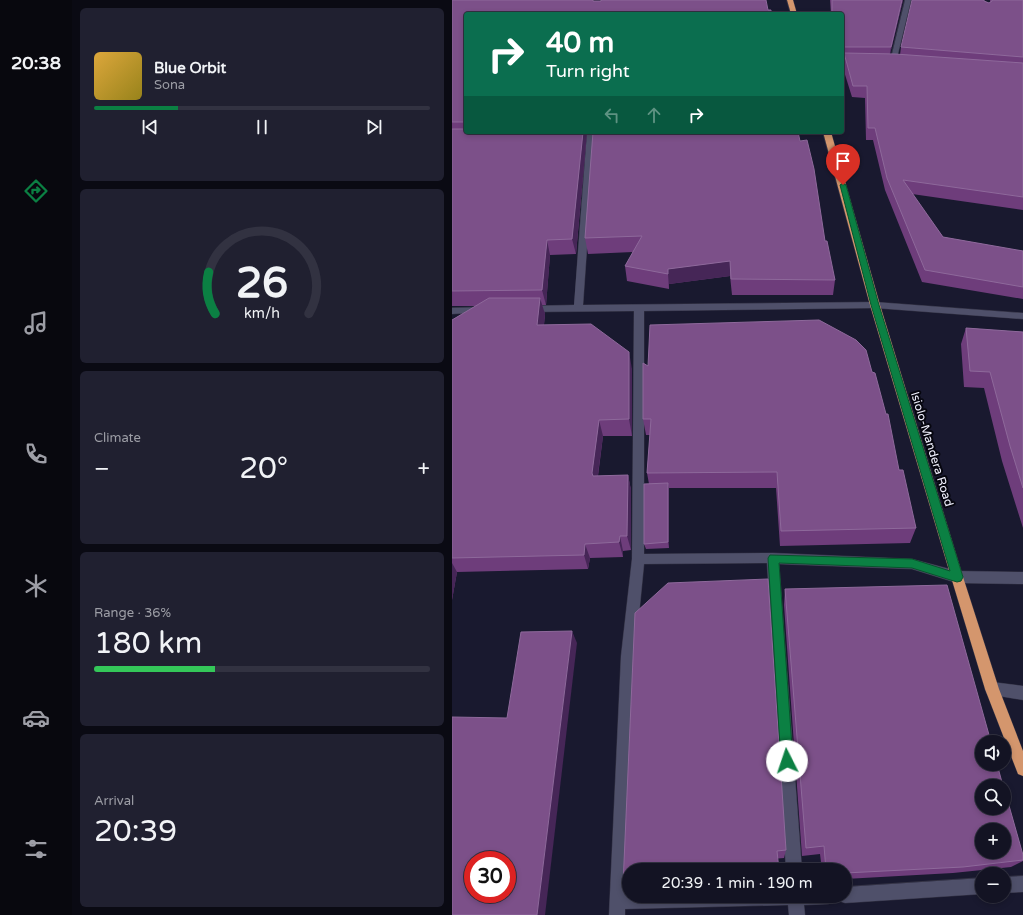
<!DOCTYPE html>
<meta charset="utf-8">
<style>
body{margin:0;font-family:"Varela Round",sans-serif;background:#202030;color:#f1f3f6;height:100vh;display:flex;flex-direction:column;font-size:15px;white-space:nowrap}
*{box-sizing:border-box;margin:0}
p{font-size:13px;color:#9d9ea6}
.icon{flex:none;width:22px;height:22px;fill:none;stroke:currentColor;stroke-width:2;stroke-linecap:round;stroke-linejoin:round}
.map{position:relative;flex:1;overflow:hidden}
.panel{display:flex;flex-direction:column;gap:8px;padding:8px;background:#0a0a13;width:380px}
.panel>*{flex:none}
.top-card{position:absolute;left:12px;top:12px;width:380px;height:122px;border-radius:4px;box-shadow:0 2px 6px #0003,0 0 0 1px #323241;background:#0b6e4f;color:#fff;overflow:hidden}
.tools{position:absolute;left:523px;top:735px;display:grid;gap:8px}
.tools a{display:grid;place-items:center;width:36px;height:36px;border-radius:50%;background:#131323;box-shadow:0 2px 6px #0003,0 0 0 1px #323241;font-size:20px}
.speed{position:absolute;left:12px;top:851px;display:flex;gap:8px;font-size:20px;font-weight:700;text-align:center}
.speed>*{display:grid;place-content:center;width:52px;height:52px;border-radius:50%;background:#131323;box-shadow:0 2px 6px #0003,0 0 0 1px #323241;line-height:1}
.speed .limit{border:6px solid #d22;background:#fff;color:#111}
.pin{position:absolute;display:grid;place-items:center;width:34px;height:34px;color:#fff;margin:-41px -17px;border-radius:50% 50% 50% 0;rotate:-45deg;box-shadow:0 0 4px #0007}
.pin .icon{rotate:45deg}
.me{position:absolute;width:44px;margin:-22px;rotate:356deg;stroke-linejoin:round;filter:drop-shadow(0 0 3px #0008)}
.turn{display:flex;align-items:center;gap:14px;height:84px;padding:0 16px;font-size:18px}
.turn .icon{width:52px;height:52px;stroke-width:2.5}
.turn b{display:block;font-size:28px;line-height:34px}
.lanes{display:flex;align-items:center;height:38px;padding:0 16px;background:#0003;justify-content:center;gap:20px;direction:ltr}
.lanes .off{opacity:.35}
.big{font-size:30px;font-weight:600;line-height:1.1}
.panel .tile{flex:1;display:flex;flex-direction:column;justify-content:center;gap:6px;min-width:0;padding:0 14px;border-radius:6px;background:#202030}
.panel .dial{align-items:center;gap:0}
.dial svg{height:104px;overflow:visible;fill:none;stroke:#323241;stroke-width:7;stroke-linecap:round;text-anchor:middle}
.dial text{fill:#f1f3f6;stroke:none}
.song{display:flex;align-items:center;gap:12px}
.cover{width:48px;height:48px;border-radius:6px;background:linear-gradient(135deg,hsl(40 70% 55%),hsl(50 70% 35%))}
.played{height:4px;border-radius:2px;background:linear-gradient(90deg,#0b8043 25%,#323241 25%)}
.keys{display:flex;justify-content:space-around;direction:ltr}
.heat{display:flex;justify-content:space-between;align-items:center;font-size:22px;direction:ltr}
.charge{height:6px;border-radius:3px;background:linear-gradient(90deg,#34c759 36%,#323241 0)}
.trip{position:absolute;left:170px;top:863px;width:230px;height:40px;border-radius:20px;background:#131323;box-shadow:0 2px 6px #0003,0 0 0 1px #323241;font-weight:600;line-height:40px;text-align:center}
main{display:flex;flex:1;min-height:0}
.dock{display:flex;flex-direction:column;width:72px;justify-content:space-around;align-items:center;background:#08080e;color:#9d9ea6}
.dock .icon{width:28px;height:28px}
.dock .on{color:#0b8043}
.dock b{font-size:18px;color:#f1f3f6}
.map>svg:first-child{display:block}
.lines{fill:none;stroke-linecap:round;stroke-linejoin:round}
.service-casing{stroke:#343345;stroke-width:1}
.minor-casing{stroke:#343345;stroke-width:1}
.trunk-casing{stroke:#343345;stroke-width:1}
.service{fill:#4f506a;fill-rule:evenodd}
.minor{fill:#4f506a;fill-rule:evenodd}
.trunk{fill:#d4966d;fill-rule:evenodd}
.wall{fill:#6e3d7b}
.shaded-wall{fill:#462657}
.building{fill:#7c5089;stroke:#8e699b;fill-rule:evenodd}
.route{fill:#0b8043;stroke:#07532c}
.labels{text-anchor:middle;dominant-baseline:central;stroke-width:4;stroke-linejoin:round;paint-order:stroke}
.street-label{font-size:12px;fill:#f0f0fd;stroke:#06060f}
</style>
<main>
<nav class="dock">
<b>20:38</b>
<svg class="icon on" aria-label="directions" viewBox="0 0 24 24"><path d="M12 3l9 9-9 9-9-9zM9 14v-3h6M13 9l2 2-2 2"/></svg>
<svg class="icon" aria-label="music" viewBox="0 0 24 24"><path d="M9 18V5l10-2v13"/><circle cx="6" cy="18" r="3"/><circle cx="16" cy="16" r="3"/></svg>
<svg class="icon" aria-label="phone" viewBox="0 0 24 24"><path d="M5 4h4l2 5-3 2q2 4 5 5l2-3 5 2v4C11 20 4 13 5 4z"/></svg>
<svg class="icon" aria-label="climate" viewBox="0 0 24 24"><path d="M12 3v18M4 7l16 10M4 17L20 7"/></svg>
<svg class="icon" aria-label="car" viewBox="0 0 24 24"><path d="M5 17H2v-5l4-1 3-4h7l3 4 3 1v5h-3M9 17h6M6 11h13"/><circle cx="7" cy="17" r="2"/><circle cx="17" cy="17" r="2"/></svg>
<svg class="icon" aria-label="filters" viewBox="0 0 24 24"><path d="M4 7h16M4 17h16"/><circle cx="9" cy="7" r="2"/><circle cx="15" cy="17" r="2"/></svg>
</nav>
<section class="panel">
<div class="tile">
<div class="song"><i class="cover"></i><div><b>Blue Orbit</b><p>Sona</p></div></div>
<div class="played"></div>
<div class="keys"><svg class="icon" aria-label="previous" viewBox="0 0 24 24"><path d="M18 5L8 12l10 7zM5 5v14"/></svg><svg class="icon" aria-label="pause" viewBox="0 0 24 24"><path d="M8 5v14M16 5v14"/></svg><svg class="icon" aria-label="next" viewBox="0 0 24 24"><path d="M6 5l10 7-10 7zM19 5v14"/></svg></div>
</div>
<div class="tile dial"><svg viewBox="0 0 100 80">
<path d="M14 69A42 42 0 1 1 86 69"/>
<path d="M14 69A42 42 0 0 1 9 37" stroke="#0b8043"/>
<text x="50" y="56" font-size="32" font-weight="700">26</text>
<text x="50" y="72" font-size="11">km/h</text>
</svg></div>
<div class="tile"><p>Climate</p>
<div class="heat"><a>−</a><b class="big">20°</b><a>+</a></div>
</div>
<div class="tile"><p>Range · 36%</p><b class="big">180 km</b><div class="charge"></div></div>
<div class="tile"><p>Arrival</p><b class="big">20:39</b></div>
</section>
<div class="map">
<svg width="571" height="915" viewBox="0 0 571 915">
<rect width="100%" height="100%" fill="#19192f"/>
<g class="lines">
<g class="service-casing">
<polygon id="service" points="540,682 571,686 571,700 535,694 533,689 535,684"/>
</g>
<g class="minor-casing">
<g id="minor">
<polygon points="453,0 459,0 444,62 441,64 438,62"/>
<polygon points="135,132 143,132 131,305 423,302 571,313 571,319 423,308 192,311 192,554 321,553 460,559 505,571 571,572 571,584 505,583 460,569 327,564 350,870 334,870 315,563 192,564 183,656 174,893 177,893 177,896 384,896 382,902 376,904 352,905 353,915 337,915 336,905 173,909 173,915 157,915 169,656 180,559 182,311 76,312 71,309 76,306 122,305"/>
<polygon points="31,307 34,308 34,312 0,314 0,308"/>
<polygon points="571,876 571,892 552,893 552,877"/>
<polygon points="530,878 530,894 393,903 387,901 385,896 393,896 393,887"/>
</g>
</g>
<g class="trunk-casing">
<g id="trunk">
<polygon points="335,0 341,0 345,14 339,14"/>
<polygon points="371,132 379,132 428,305 511,577 547,689 571,751 571,776 566,774 533,689 499,577 418,305"/>
</g>
</g>
<use href="#service" class="service"/>
<use href="#minor" class="minor"/>
<use href="#trunk" class="trunk"/>
</g>
<g class="wall">
<polygon points="0,0 144,1 314,0 14,14 14,132 135,132 124,254 98,255 94,305 90,305 93,314 92,325 180,369 180,436 151,436 146,476 176,475 179,490 179,550 171,551 171,557 138,558 136,569 5,572 0,600 0,320 24,306 0,306"/>
<polygon points="378,0 451,0 438,54 448,55 449,47 532,1 537,3 538,3 538,0 571,0 571,210 460,194 491,237 571,251 571,299 470,282 433,190 421,140 414,140 413,98 400,97 390,65 391,59 390,59 390,14 379,14"/>
<polygon points="348,141 383,280 381,295 280,295 278,276 217,284 217,289 175,281 173,266 181,252 136,254 133,238"/>
<polygon points="514,328 571,332 571,528 550,461 532,388 512,387 509,344"/>
<polygon points="196,366 447,470 464,528 458,543 328,546 324,488 217,488 217,548 194,549 192,544 197,484 195,473 198,435 194,435 191,419"/>
<polygon points="333,589 571,855 571,861 559,867 501,873 393,879 393,870 370,870 368,854 350,856 332,605"/>
<polygon points="183,613 334,850 332,858 177,870 177,893 171,885"/>
</g>
<g class="shaded-wall">
<polygon points="450,0 451,0 437,58 439,47"/>
<polygon points="131,132 135,132 124,254 120,239"/>
<polygon points="95,240 98,255 94,305 90,290"/>
<polygon points="278,261 278,276 217,284 217,289 216,274 216,269"/>
<polygon points="88,298 93,314 90,342 85,325"/>
<polygon points="177,352 180,369 180,436 177,419"/>
<polygon points="147,420 151,436 144,489 140,473"/>
<polygon points="176,475 179,490 179,550 175,536"/>
<polygon points="216,483 217,489 217,548 216,542"/>
<polygon points="168,536 171,551 171,557 167,542"/>
<polygon points="133,544 138,558 136,569 132,555"/>
<polygon points="0,563 5,572 0,600"/>
<polygon points="120,631 125,643 93,915 85,915"/>
</g>
<g class="building">
<polygon points="0,0 141,0 141,1 149,1 149,0 314,0 316,10 319,10 319,14 14,14 14,122 0,122"/>
<polygon points="380,0 450,0 439,47 390,47 390,14 380,14"/>
<polygon points="460,0 532,0 532,1 537,3 540,1 540,0 571,0 571,57 449,47"/>
<polygon points="392,53 443,54 571,63 571,197 451,180 491,237 571,251 571,287 473,270 435,178 423,128 416,128 415,86 401,86"/>
<polygon points="0,129 14,129 14,132 131,132 120,239 95,240 90,290 0,291"/>
<polygon points="141,132 346,132 348,141 355,140 362,169 373,241 375,241 383,280 279,279 278,261 216,269 216,274 173,266 190,236 133,238"/>
<polygon points="37,298 88,298 85,325 139,324 177,352 177,419 147,420 140,473 141,476 176,475 175,536 168,536 167,542 133,544 132,555 0,558 0,320"/>
<polygon points="367,320 404,340 414,350 420,372 423,373 434,414 436,414 447,470 451,470 464,528 329,531 325,472 195,473 199,419 191,419 191,363 196,366 198,325"/>
<polygon points="514,328 571,332 571,488 558,446 538,372 518,371"/>
<polygon points="216,483 216,542 192,544 192,484"/>
<polygon points="316,579 334,850 325,851 327,870 177,870 177,888 173,889 171,885 183,613 216,583"/>
<path d="M495,585L539,742H530V764H545L551,786H530V808H552V788L571,855V860L511,867L393,873V870H374L372,846L354,848L333,589ZM530,830H552V852H530Z"/>
<path d="M120,631L85,915H0V717L55,718L69,632ZM21,860H55V894H21Z"/>
</g>
<polygon class="route" points="391,183 394,185 427,305 511,577 509,581 505,582 460,568 327,563 341,761 339,765 335,767 331,765 329,761 316,558 318,555 460,559 498,571 419,305 388,185"/>
<g class="labels">
<g class="street-label">
<text transform="translate(480 449) rotate(73)">Isiolo-Mandera Road</text>
</g>
</g>
</svg>
<div class="tools">
<a><svg class="icon" aria-label="sound" viewBox="0 0 24 24"><path d="M4 9h4l5-4v14l-5-4H4zM17 9q2 3 0 6"/></svg></a>
<a><svg class="icon" aria-label="search" viewBox="0 0 24 24"><circle cx="10" cy="10" r="6"/><path d="M15 15l6 6"/></svg></a>
<a>+</a>
<a>−</a>
</div>
<div class="speed"><div class="limit">30</div></div>
<div class="pin" style="left:391px;top:185px;background:#d93025"><svg class="icon" aria-label="arrive" viewBox="0 0 24 24"><path d="M6 21V4h12l-3 4 3 4H6"/></svg></div>
<svg class="me" style="left:335px;top:761px" viewBox="-20 -20 40 40"><circle r="19" fill="#fff"/><path d="M0-13L10 11 0 6-10 11z" fill="#0b8043"/></svg>
<div class="trip">20:39 · 1 min · 190 m</div>
<div class="top-card">
<div class="turn"><svg class="icon" aria-label="right" viewBox="0 0 24 24"><path d="M7 20v-9h11M14 6l5 5-5 5"/></svg><div><b>40 m</b>Turn right</div></div>
<div class="lanes"><svg class="icon off" aria-label="left" viewBox="0 0 24 24"><path d="M17 20v-9H6M10 6l-5 5 5 5"/></svg><svg class="icon off" aria-label="ahead" viewBox="0 0 24 24"><path d="M12 20V5M6 11l6-6 6 6"/></svg><svg class="icon" aria-label="right" viewBox="0 0 24 24"><path d="M7 20v-9h11M14 6l5 5-5 5"/></svg></div>
</div>
</div>
</main>
